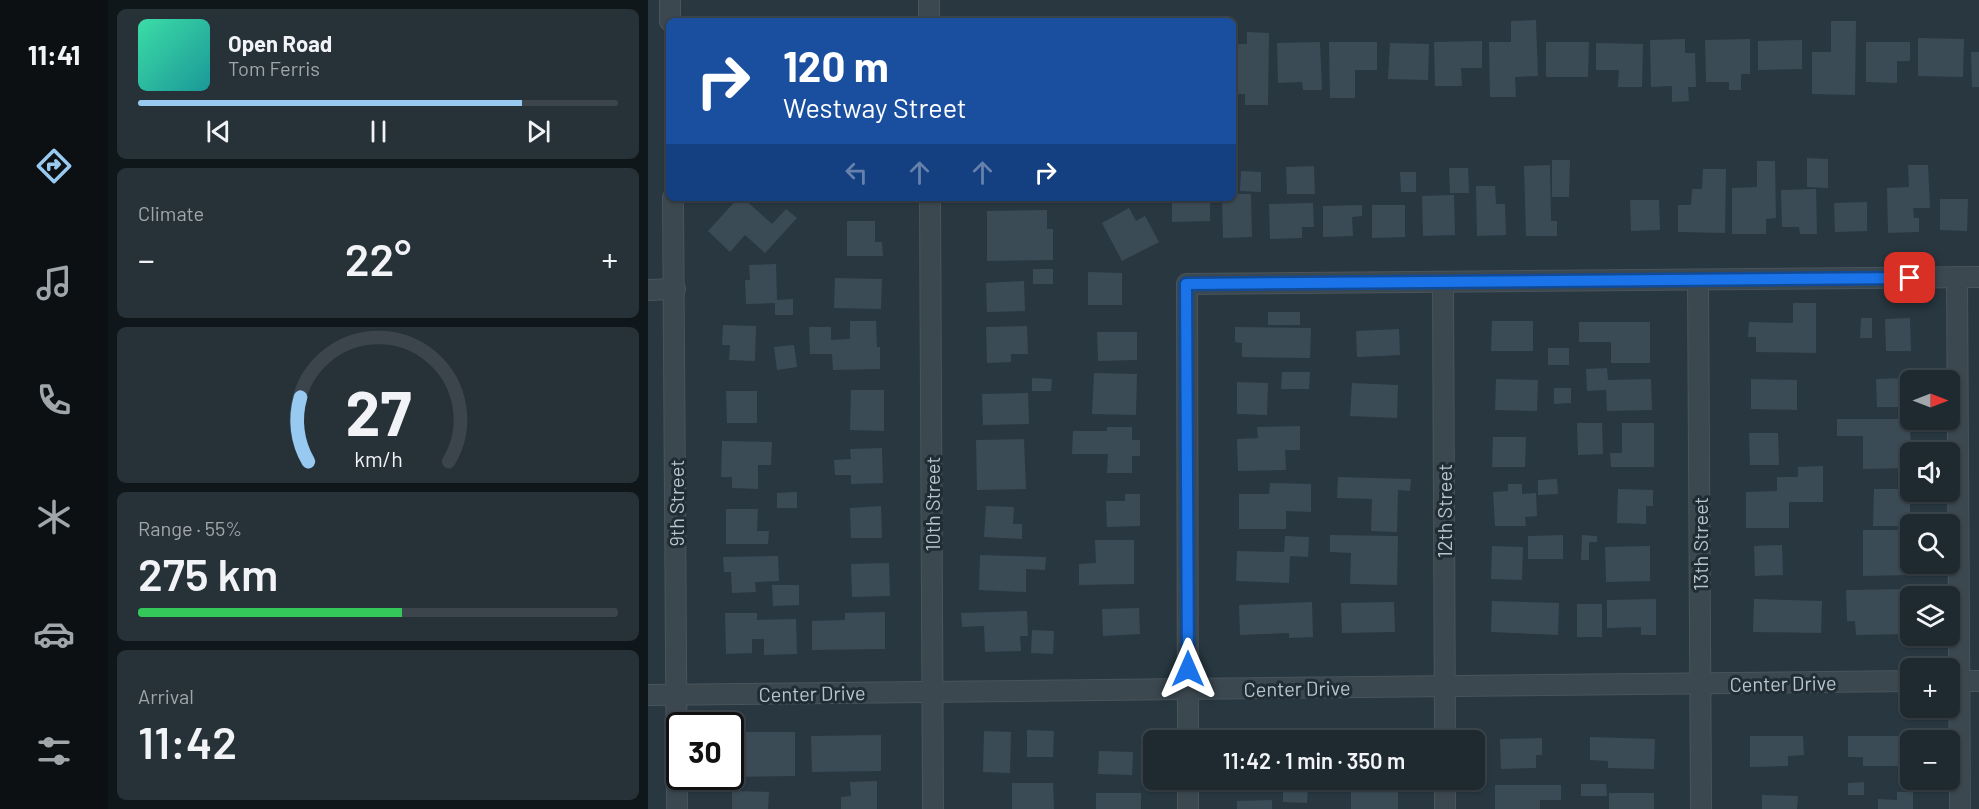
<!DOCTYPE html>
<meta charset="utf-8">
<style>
body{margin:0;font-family:Barlow,sans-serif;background:#263138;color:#f1f3f6;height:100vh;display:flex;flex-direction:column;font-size:22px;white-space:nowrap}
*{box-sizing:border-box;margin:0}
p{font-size:20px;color:#a1a6ab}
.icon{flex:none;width:33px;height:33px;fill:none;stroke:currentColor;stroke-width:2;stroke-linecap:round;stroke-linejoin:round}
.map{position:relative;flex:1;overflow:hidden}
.drawer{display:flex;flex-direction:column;gap:9px;padding:9px;background:#10171a;width:540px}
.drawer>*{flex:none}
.guide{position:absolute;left:18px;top:18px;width:570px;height:183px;border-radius:9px;box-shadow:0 2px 4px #0004,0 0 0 2px #3c454c;background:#1a4fa0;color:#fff;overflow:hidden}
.needle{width:39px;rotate:90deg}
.tools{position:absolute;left:1252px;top:370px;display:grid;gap:12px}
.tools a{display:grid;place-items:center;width:60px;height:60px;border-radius:9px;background:#1e2930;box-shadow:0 2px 4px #0004,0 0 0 2px #3c454c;font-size:30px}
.speed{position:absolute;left:18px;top:712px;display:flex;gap:12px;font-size:30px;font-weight:700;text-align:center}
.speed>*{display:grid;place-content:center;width:78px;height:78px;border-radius:50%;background:#1e2930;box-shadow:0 2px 4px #0004,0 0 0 2px #3c454c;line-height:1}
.speed .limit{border:3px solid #111;border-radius:9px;background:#fff;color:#111}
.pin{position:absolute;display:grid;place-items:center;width:51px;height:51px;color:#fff;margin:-26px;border-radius:12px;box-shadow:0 3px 9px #0006}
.me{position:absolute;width:66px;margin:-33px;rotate:0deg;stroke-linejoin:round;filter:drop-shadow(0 0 4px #0008)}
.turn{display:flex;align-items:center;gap:21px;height:126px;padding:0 18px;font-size:27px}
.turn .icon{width:78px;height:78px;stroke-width:2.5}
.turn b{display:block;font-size:42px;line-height:51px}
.lanes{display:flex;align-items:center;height:57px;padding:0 18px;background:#0003;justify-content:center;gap:30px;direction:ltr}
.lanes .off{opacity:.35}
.big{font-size:45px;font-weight:600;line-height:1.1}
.drawer .widget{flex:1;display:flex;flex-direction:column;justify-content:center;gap:9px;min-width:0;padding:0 21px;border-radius:9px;background:#263138}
.drawer .dial{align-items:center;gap:0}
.dial svg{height:156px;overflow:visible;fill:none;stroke:#3c454c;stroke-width:7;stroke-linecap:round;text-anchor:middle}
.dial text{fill:#f1f3f6;stroke:none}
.song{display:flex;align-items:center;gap:18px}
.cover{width:72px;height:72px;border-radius:9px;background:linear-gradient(135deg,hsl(160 70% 55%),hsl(180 70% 35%))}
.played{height:6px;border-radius:3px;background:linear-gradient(90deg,#98c9f1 80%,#3c454c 80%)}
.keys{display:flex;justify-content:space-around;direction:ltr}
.heat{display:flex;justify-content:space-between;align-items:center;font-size:33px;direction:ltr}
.charge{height:9px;border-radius:4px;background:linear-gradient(90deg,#34c759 55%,#3c454c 0)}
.trip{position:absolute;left:495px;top:730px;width:342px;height:60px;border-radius:9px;background:#1e2930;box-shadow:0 2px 4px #0004,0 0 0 2px #3c454c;font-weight:600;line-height:60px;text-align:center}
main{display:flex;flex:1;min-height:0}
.dock{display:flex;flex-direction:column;width:108px;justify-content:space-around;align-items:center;background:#0c1013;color:#a1a6ab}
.dock .icon{width:42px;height:42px}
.dock .current{color:#98c9f1}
.dock b{font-size:27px;color:#f1f3f6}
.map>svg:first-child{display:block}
.building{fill:#3b4b56}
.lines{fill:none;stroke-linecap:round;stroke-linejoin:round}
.minor-casing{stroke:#49545c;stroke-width:22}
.minor{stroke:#3c4850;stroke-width:20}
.route-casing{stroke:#114b97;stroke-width:15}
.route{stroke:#1a73e8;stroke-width:10}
.labels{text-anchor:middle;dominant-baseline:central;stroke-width:6;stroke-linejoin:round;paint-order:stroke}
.street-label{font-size:20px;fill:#b9c3ca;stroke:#212d35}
</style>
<main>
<nav class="dock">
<b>11:41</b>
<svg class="icon current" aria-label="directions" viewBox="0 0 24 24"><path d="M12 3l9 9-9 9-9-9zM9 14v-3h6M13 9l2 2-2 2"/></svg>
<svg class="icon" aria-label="music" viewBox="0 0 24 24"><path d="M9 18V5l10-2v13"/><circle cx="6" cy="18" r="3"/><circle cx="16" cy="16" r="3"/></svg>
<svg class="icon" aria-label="phone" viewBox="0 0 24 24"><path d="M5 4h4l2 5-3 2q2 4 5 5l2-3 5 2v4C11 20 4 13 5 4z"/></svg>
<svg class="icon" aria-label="climate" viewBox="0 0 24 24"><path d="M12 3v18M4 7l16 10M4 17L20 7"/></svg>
<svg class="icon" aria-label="car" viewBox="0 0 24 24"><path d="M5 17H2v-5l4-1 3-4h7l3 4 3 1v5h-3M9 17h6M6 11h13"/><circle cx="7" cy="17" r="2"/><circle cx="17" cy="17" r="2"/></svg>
<svg class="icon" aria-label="filters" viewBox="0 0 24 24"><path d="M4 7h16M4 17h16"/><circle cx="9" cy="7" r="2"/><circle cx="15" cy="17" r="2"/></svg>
</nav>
<section class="drawer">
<div class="widget">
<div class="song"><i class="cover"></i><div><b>Open Road</b><p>Tom Ferris</p></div></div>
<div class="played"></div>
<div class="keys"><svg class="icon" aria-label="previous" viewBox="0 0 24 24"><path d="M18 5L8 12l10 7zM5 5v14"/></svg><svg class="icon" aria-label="pause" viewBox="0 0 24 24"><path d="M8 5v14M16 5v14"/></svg><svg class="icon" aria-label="next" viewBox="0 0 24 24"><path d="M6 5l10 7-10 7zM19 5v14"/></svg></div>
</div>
<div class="widget"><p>Climate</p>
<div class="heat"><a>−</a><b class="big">22°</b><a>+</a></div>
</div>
<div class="widget dial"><svg viewBox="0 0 100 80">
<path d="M14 69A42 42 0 1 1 86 69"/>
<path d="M14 69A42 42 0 0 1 10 36" stroke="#98c9f1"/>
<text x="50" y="56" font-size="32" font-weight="700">27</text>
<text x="50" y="72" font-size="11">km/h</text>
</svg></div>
<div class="widget"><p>Range · 55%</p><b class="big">275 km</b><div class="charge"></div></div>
<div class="widget"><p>Arrival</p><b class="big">11:42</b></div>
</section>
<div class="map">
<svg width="1331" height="809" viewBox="0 0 1331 809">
<rect width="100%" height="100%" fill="#283740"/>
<g class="building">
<polygon points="888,20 890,76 867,77 868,97 842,97 841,42 863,42 863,21"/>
<polygon points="1183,21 1208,21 1207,95 1164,94 1164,52 1183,52"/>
<polygon points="599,32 621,33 620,105 597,105 597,94 585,94 585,44 599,44"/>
<polygon points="1270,38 1316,39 1315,77 1270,76"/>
<polygon points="1037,39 1037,53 1047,53 1048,87 1040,87 1041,101 1024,102 1024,86 1003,87 1002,40"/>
<polygon points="1102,39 1102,74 1093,74 1093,90 1081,90 1081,82 1058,82 1057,40"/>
<polygon points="1154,40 1154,69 1110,70 1110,41"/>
<polygon points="834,41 834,68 813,68 814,86 787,86 786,42"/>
<polygon points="672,42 674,90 655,90 654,82 630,83 629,43"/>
<polygon points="681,42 729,42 729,70 707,70 707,98 682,98"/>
<polygon points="898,42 941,42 940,77 898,77"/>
<polygon points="1218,42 1262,42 1262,61 1249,61 1249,83 1218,82"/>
<polygon points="742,43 781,44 780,80 740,79"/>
<polygon points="948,43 995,44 994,87 970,87 971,70 948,70"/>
<polygon points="1323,52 1331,52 1331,87 1324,87"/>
<polygon points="1159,158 1180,159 1180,188 1159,187"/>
<polygon points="904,160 922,160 921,197 904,197"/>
<polygon points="1109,161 1127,161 1128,218 1118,219 1118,234 1084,234 1084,188 1109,187"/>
<polygon points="902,165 903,221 909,221 909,236 878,236 876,166"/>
<polygon points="1260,165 1280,165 1282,208 1265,208 1266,218 1271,218 1271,232 1240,233 1239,188 1261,187"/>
<polygon points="666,166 667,194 639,194 638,167"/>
<polygon points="801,168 820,168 821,193 802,193"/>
<polygon points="1055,169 1078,169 1077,233 1030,232 1030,205 1043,205 1044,189 1054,189"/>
<polygon points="593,171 613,172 613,192 592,191"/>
<polygon points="752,172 768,172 768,192 753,192"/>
<polygon points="828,186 847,186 848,204 857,204 858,235 829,236"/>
<polygon points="1168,189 1169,234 1152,234 1151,227 1134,227 1133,190"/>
<polygon points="585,194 603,194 604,237 575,238 574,198 585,198"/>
<polygon points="806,195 807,235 775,236 774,196"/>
<polygon points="90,198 95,198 124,224 138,209 149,218 117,253 97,235 82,252 60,231"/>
<polygon points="524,198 562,198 562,221 524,222"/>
<polygon points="1292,199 1320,199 1319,231 1292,230"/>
<polygon points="982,200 1011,200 1012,230 983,231"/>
<polygon points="1219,202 1219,231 1187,232 1186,203"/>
<polygon points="665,203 666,227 654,227 654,238 622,239 621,204"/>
<polygon points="714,205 714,216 704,217 705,236 675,237 675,206"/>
<polygon points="724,205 757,205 757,237 724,238"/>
<polygon points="481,208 488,221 497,216 511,242 474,261 454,223"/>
<polygon points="399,210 399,229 405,229 405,260 339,261 339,211"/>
<polygon points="199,221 227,221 227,242 234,242 235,256 199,256"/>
<polygon points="128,264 129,300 145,299 145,315 127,315 127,303 98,304 97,280 102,280 101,265"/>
<rect x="385" y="269" width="20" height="15"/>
<polygon points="440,272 474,273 474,305 440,305"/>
<polygon points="187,278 234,279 233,309 186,308"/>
<polygon points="376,281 377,311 339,312 338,283"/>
<polygon points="1145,303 1168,303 1168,353 1108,352 1108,337 1100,337 1101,322 1145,323"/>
<rect x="620" y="312" width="32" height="13"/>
<polygon points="1213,318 1224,318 1224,338 1212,338"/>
<polygon points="1262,318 1263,351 1238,351 1237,319"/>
<polygon points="202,321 228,321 229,347 232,347 232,369 185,370 184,354 162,354 161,327 183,327 183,340 202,339"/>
<polygon points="844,321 885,321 885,351 843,351"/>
<polygon points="931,322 1002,322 1002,363 963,363 963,342 931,342"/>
<polygon points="75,325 108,326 107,361 81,360 82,345 74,345"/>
<polygon points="379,326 380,354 363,354 363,362 339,363 338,327"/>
<polygon points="587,327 663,328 662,358 594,357 594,343 587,342"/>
<polygon points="751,329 752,355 709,357 708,331"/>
<polygon points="449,332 489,332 489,360 450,361"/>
<polygon points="146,345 149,367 129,370 126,347"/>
<rect x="900" y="348" width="21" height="17"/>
<polygon points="959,368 960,380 1003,379 1004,410 959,411 958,390 939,391 938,369"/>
<polygon points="634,372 662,372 661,389 633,389"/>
<polygon points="446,373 489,374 488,415 444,414"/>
<polygon points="384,378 404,379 403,391 384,391"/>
<polygon points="1260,378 1261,407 1229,407 1228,379"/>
<polygon points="848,379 890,380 889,411 847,410"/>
<polygon points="1103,379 1149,380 1149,410 1103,409"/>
<polygon points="589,382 620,383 619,415 589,414"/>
<polygon points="704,383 750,385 749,418 702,416"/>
<polygon points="906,388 923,388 923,403 906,404"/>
<polygon points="203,390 236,390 236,431 202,430"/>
<polygon points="78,391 109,391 109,423 79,423"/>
<polygon points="380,393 381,424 335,425 334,394"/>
<polygon points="1189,419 1262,419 1263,468 1215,469 1215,436 1189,436"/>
<polygon points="929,423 954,423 955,454 930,455"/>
<polygon points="974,423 1006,423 1006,467 963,467 962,453 974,453"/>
<polygon points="652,426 652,450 637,450 638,470 590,471 589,439 610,438 609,427"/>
<polygon points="459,427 484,427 484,440 492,440 492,456 484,456 484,473 459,473 460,454 424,454 425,431 459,431"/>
<polygon points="1101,433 1130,433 1131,465 1102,465"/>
<polygon points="845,437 878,437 877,467 844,467"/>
<polygon points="376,439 378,489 329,490 328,440"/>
<polygon points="74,441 124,442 123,465 110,465 110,489 84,488 84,477 73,477"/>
<polygon points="234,448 235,483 203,484 203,475 187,475 186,460 203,459 202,449"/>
<polygon points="1175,466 1175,502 1141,502 1141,528 1098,528 1098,492 1129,491 1129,477 1150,477 1150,467"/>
<polygon points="690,477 763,479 762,491 750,490 749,532 723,531 724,499 689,498"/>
<polygon points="909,479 910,494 890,495 890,480"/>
<polygon points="622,483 663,484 663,512 638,511 638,529 591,529 591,494 621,494"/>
<polygon points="860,484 874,484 874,494 888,493 889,516 877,517 878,526 847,526 845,492 860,491"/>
<polygon points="970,489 1005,490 1005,506 998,506 998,524 969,523"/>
<polygon points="1226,489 1262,489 1262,526 1225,526"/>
<polygon points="149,492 149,508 129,508 129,493"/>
<polygon points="477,494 492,494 492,526 459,527 458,501 477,501"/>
<polygon points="233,506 234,538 203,538 202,508"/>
<polygon points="338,506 366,507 365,524 374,524 374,539 336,537"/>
<polygon points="78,509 110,509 109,531 121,531 120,544 78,544"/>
<polygon points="1215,530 1261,530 1262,575 1215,576"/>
<polygon points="682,535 750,536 749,585 702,584 703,553 682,552"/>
<polygon points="915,535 915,559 880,559 880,536"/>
<polygon points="934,535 949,536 949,542 941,542 941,560 933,560"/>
<polygon points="637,536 661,537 660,557 642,556 641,583 588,581 589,551 636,552"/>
<polygon points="447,540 486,540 486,584 431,585 431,564 448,563"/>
<polygon points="1134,545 1135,575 1107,576 1106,546"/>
<polygon points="844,546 875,547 874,580 843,579"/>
<polygon points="1002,546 1002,581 958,582 957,547"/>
<polygon points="332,555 398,557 397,570 378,569 378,592 331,590"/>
<polygon points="130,556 131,581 107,582 108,592 84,593 83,572 76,572 75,557"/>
<polygon points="241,563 242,596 204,597 203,564"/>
<polygon points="124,585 151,585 151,605 125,606"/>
<polygon points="1261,589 1262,634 1208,635 1207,621 1199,621 1198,590"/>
<polygon points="1008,599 1008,635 993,635 993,627 959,628 959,600"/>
<polygon points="1106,599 1174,601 1173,633 1105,632"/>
<polygon points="844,601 911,603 910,635 843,632"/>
<polygon points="664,602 665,637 641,638 641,633 592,635 591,605"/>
<polygon points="746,602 747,632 694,633 693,603"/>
<rect x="929" y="604" width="25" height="33"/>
<polygon points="491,608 492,634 455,636 454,609"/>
<polygon points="379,611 380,636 372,636 373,651 337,652 336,626 314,627 313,613"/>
<polygon points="237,612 237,649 164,650 164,621 197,620 197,613"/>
<polygon points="77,613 109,613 109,620 148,619 149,654 116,655 116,639 104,639 104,653 78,654"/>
<polygon points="384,630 406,631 405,654 383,653"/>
<polygon points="379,730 406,731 405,757 379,757"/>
<polygon points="336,731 363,732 362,773 335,772"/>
<polygon points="82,732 147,732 147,776 82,777"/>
<polygon points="233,735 233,771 164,772 163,736"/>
<polygon points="1102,736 1155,736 1156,755 1140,756 1140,766 1102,767"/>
<polygon points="1200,736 1263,736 1263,766 1215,766 1215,757 1200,757"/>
<polygon points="942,737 1007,739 1006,769 960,768 960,761 942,760"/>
<polygon points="753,738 753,741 710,741 710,739"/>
<polygon points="894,738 894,755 888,755 888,768 853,769 852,739"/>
<polygon points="451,751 485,752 484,775 450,774"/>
<polygon points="229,781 229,809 193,809 193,797 203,796 202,782"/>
<polygon points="1216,782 1216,795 1200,795 1200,783"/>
<polygon points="364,783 405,783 406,809 364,809"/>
<polygon points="933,784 958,784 959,796 933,796"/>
<polygon points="847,785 913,785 913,800 892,800 892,809 847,809"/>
<polygon points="635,787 660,788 659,803 635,802"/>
<polygon points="703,787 750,788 750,809 703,809"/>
<polygon points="84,791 121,792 120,809 84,809"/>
<polygon points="1249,792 1265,792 1265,809 1230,809 1230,799 1249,800"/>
<rect x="448" y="793" width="45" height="16"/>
<rect x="961" y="793" width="45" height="16"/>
<polygon points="1114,795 1150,796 1149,809 1114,809"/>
<polygon points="624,800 624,809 589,809 589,801"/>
</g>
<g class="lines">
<g class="minor-casing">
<g id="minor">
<polyline points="22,0 22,21"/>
<polyline points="281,0 281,21"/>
<polyline points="25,198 29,809"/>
<polyline points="282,198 285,809"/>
<polyline points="1309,277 1312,809"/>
<polyline points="1050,280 1053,809"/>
<polyline points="795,282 797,741"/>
<polyline points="0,290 27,289"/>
<polyline points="1302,681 1331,681"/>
<polyline points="0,695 1263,681"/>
<polyline points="540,741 539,284 1331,277"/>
<polyline points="540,780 540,809"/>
<polyline points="797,780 797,809"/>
</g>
</g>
<use href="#minor" class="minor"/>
</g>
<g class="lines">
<g class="route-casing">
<polyline id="route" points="540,669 538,284 1262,278"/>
</g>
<use href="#route" class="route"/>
</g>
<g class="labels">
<g class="street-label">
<text transform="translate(28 503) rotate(-90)">9th Street</text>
<text transform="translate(284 504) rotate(-90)">10th Street</text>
<text transform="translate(796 511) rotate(-90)">12th Street</text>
<text transform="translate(1052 544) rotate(-90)">13th Street</text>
<text transform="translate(1135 683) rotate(-1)">Center Drive</text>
<text transform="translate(649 688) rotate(-1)">Center Drive</text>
<text transform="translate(164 693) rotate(-1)">Center Drive</text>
</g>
</g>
</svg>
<div class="tools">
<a><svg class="needle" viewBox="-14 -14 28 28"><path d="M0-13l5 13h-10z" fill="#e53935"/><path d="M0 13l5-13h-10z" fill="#a1a6ab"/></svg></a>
<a><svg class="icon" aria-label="sound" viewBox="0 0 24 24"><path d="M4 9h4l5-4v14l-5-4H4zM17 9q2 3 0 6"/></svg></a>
<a><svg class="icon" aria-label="search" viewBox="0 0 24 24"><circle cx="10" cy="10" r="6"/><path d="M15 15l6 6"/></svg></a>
<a><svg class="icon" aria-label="layers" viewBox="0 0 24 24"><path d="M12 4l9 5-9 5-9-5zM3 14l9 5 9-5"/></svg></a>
<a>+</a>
<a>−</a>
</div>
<div class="speed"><div class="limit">30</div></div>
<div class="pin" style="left:1262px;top:278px;background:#d93025"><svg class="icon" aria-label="arrive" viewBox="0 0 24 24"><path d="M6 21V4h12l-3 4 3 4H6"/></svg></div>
<svg class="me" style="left:540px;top:669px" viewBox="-20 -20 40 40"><path d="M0-17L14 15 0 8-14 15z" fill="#1a73e8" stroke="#fff" stroke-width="4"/></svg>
<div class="trip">11:42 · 1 min · 350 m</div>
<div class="guide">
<div class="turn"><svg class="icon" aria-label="right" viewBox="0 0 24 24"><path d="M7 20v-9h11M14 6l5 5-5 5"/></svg><div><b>120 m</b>Westway Street</div></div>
<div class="lanes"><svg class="icon off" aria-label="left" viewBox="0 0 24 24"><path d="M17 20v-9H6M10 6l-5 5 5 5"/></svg><svg class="icon off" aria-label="ahead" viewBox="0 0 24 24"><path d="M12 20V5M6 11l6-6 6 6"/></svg><svg class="icon off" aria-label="ahead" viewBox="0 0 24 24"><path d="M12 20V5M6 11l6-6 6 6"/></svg><svg class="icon" aria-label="right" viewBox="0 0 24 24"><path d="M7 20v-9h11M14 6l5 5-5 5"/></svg></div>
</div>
</div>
</main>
